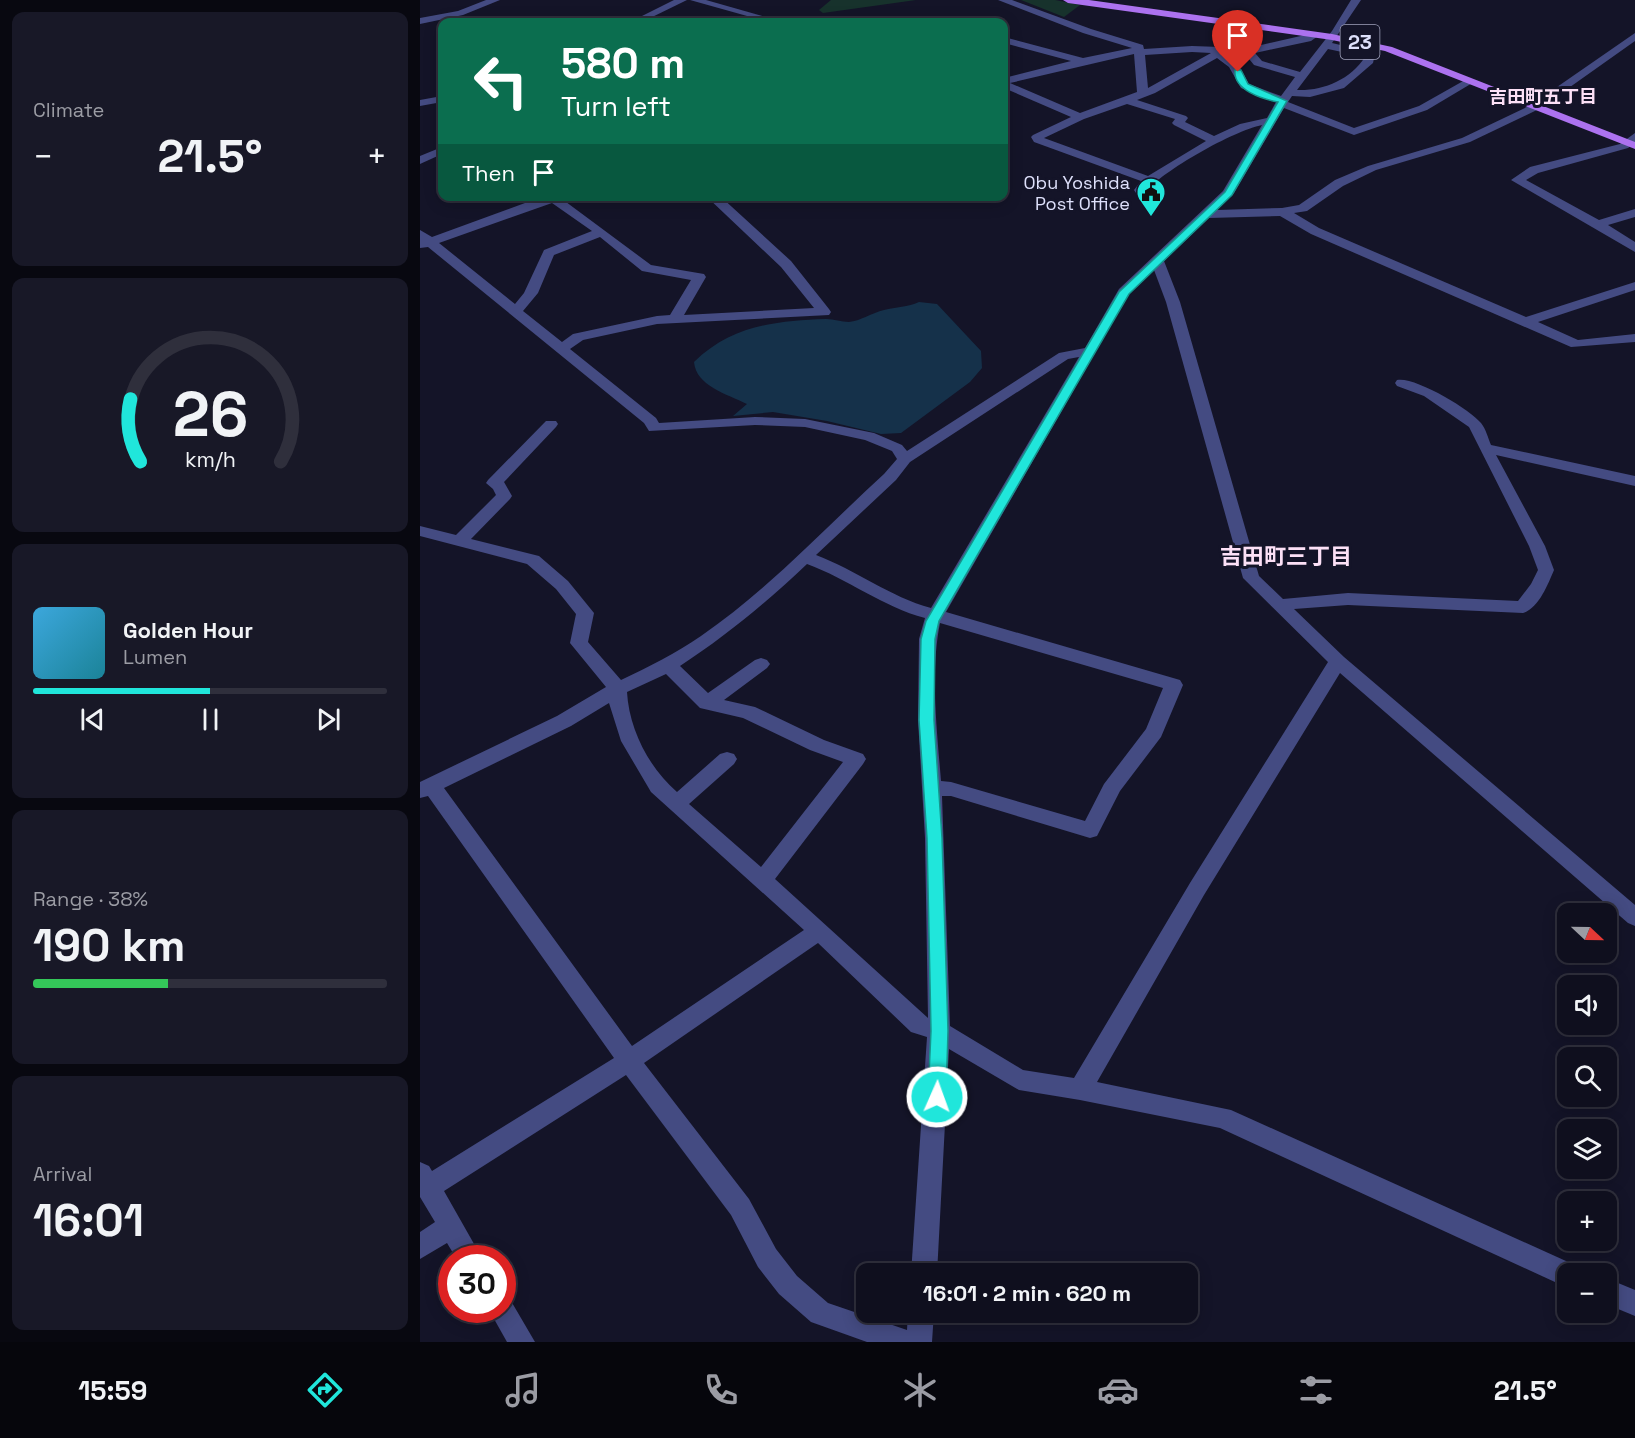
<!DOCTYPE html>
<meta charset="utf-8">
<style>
body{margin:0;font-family:"Space Grotesk","Noto Sans JP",sans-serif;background:#181827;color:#f1f3f6;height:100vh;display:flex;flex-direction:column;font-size:22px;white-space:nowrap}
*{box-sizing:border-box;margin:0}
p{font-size:20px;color:#9b9ca4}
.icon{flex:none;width:33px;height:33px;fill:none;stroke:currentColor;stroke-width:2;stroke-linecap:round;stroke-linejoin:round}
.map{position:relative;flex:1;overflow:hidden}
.sheet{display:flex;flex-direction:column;gap:12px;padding:12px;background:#080810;width:420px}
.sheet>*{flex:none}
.hud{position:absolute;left:18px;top:18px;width:570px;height:183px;border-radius:12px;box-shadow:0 3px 15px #0003,0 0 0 2px #2f2f3c;background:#0b6e4f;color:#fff;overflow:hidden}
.needle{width:39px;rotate:112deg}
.controls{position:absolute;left:1137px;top:903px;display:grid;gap:12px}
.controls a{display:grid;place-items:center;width:60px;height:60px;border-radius:12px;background:#0f0f1e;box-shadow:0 3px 15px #0003,0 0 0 2px #2f2f3c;font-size:30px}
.speed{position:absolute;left:18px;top:1245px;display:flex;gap:12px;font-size:30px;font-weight:700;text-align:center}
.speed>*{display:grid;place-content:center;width:78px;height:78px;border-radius:50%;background:#0f0f1e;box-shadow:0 3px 15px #0003,0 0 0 2px #2f2f3c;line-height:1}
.speed .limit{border:9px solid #d22;background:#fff;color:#111}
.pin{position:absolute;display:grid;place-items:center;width:51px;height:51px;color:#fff;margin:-62px -26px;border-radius:50% 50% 50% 0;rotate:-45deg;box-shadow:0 0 6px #0007}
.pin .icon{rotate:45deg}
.me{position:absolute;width:66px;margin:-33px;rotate:2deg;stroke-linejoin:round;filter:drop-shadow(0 0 4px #0008)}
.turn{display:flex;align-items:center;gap:21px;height:126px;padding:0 24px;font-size:27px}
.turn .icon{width:78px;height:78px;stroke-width:2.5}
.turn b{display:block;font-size:42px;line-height:51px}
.then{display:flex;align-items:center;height:57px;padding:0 24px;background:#0003;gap:12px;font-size:22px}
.big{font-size:45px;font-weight:700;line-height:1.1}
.sheet .card{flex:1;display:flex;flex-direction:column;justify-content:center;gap:9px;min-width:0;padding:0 21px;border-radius:12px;background:#181827}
.sheet .dial{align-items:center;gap:0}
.dial svg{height:156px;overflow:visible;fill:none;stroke:#2f2f3c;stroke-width:7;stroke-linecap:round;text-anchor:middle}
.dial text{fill:#f1f3f6;stroke:none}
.song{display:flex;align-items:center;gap:18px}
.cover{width:72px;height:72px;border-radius:9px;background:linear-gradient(135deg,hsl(200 70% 55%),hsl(190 70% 35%))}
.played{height:6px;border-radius:3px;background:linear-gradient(90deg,#20e6db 50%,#2f2f3c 50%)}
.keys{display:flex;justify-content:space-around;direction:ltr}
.heat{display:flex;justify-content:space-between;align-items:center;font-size:33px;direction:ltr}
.charge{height:9px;border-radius:4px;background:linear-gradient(90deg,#34c759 38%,#2f2f3c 0)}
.trip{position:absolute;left:436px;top:1263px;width:342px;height:60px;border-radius:12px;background:#0f0f1e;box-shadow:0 3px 15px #0003,0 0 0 2px #2f2f3c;font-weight:700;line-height:60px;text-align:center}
.dock{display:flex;height:96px;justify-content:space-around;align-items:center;background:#06060c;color:#9b9ca4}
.dock .icon{width:42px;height:42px}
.dock .active{color:#20e6db}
.dock b{font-size:27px;color:#f1f3f6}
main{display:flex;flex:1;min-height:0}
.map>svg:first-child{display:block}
.green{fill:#17322c}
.water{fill:#15314a}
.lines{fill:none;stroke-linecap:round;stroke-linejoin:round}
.minor{fill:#444b82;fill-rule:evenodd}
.major{fill:#ac72ef;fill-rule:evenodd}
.route{fill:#20e6db;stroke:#15968e;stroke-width:1.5}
.labels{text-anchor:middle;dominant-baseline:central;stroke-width:6;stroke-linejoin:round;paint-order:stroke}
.far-neighbourhood-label{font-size:18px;font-weight:bold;fill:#fce0f6;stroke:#141428}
.far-poi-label{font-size:18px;fill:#dee0fb;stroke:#141428;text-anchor:end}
.shield{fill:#141428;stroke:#a1a3bc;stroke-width:1.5}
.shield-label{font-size:20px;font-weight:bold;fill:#dee0fb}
.neighbourhood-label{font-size:22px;font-weight:bold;fill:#fce0f6;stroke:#141428}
</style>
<main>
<section class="sheet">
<div class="card"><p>Climate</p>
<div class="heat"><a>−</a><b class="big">21.5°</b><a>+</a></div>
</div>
<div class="card dial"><svg viewBox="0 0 100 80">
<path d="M14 69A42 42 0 1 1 86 69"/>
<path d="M14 69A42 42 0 0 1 9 37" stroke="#20e6db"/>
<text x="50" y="56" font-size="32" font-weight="700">26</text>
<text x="50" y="72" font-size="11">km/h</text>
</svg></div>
<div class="card">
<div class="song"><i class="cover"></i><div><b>Golden Hour</b><p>Lumen</p></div></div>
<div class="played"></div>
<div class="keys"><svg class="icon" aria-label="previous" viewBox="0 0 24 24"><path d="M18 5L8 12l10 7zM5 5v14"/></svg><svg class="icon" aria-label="pause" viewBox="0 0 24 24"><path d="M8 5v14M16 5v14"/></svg><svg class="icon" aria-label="next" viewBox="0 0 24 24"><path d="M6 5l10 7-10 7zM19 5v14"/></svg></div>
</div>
<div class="card"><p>Range · 38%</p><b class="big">190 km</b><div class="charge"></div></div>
<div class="card"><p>Arrival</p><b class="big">16:01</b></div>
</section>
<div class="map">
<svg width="1215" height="1342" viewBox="0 0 1215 1342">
<rect width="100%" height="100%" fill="#141428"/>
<g class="green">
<polygon points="411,0 496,0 403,13 399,10"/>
<polygon points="601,0 635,0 660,5 644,17"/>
</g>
<path class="water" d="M499,302L517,304L561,351L562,368L550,382L481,433L461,434L407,421L353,412L313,416L327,404C307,394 276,386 274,362C312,325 356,321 406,319C414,319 421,322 429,322C440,321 452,313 464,310C476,307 488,307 499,302Z"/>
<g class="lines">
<g class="minor">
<polygon points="66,0 80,0 43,15 0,24 0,18 38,11"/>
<polygon points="254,0 267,0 222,22 210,22"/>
<polygon points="270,0 286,0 363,22 348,22"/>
<path d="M578,0H592L671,29L723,45L724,49L772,46L828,48L898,32V36L891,41L835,53L842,61L880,72L912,31L931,0H941L912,43L946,51L954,46H962L963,48L955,54L953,63L924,88L890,97L872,96L868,102L934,128L999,106L1045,80L1049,79L1054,82L1007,110L934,135L864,108L814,193L797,210L862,208L879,205L915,180L948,166L1042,138L1111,105L1215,33V41L1119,109L1050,142L956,170L923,186L887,211L874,213L899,228L1106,317L1215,282V290L1118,322L1158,340L1215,334V342L1151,347L891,234L860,216L789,218L744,261L760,302L839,576L863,599L928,593L1098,601L1111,584L1118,570L1109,546L1049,427L1004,396L977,386L975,383L977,380C994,376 1050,409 1061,423C1066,429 1068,438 1071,445L1215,476V486L1076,455L1125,546L1134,570C1128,584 1119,608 1103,613L928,605L874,609L924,657L1215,905V926L1208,923L920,673L784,895L677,1082L811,1110L1157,1266L1160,1274H1148V1288L800,1128L660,1100L599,1090L529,1049L517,1274H491L507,1037L491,1032L398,943L224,1063L329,1199L356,1249L377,1276L408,1303L487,1330L488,1312H514L512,1342H447L391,1322L359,1294L338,1267L311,1215L206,1075L24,1191L62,1258H36L27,1243L0,1259V1232L15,1222L0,1197V1162L9,1166L12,1171L194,1058L8,796L0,798V782L137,716L186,687L150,643L156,614L136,589L107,564L0,536V526L36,535L76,495L73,489L66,483L68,480L126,421H136L138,424L136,427L84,482L92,496L90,499L51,539L119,556L148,581L174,613L168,642L201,680C229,667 256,653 281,636C348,590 405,528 464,474L477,459L472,451L445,440L385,427L335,425L229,431L224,423L8,247L0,248V230L12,237L124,196H145L142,199L231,265L284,274L286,277L264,315L394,308L361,267L286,196H300L371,261L409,309L411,312L409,315L237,324L163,340L150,349L236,418L239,423L335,417L385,419L454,433L482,445L487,451L639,353L665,348L699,289L803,191L842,125C813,131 744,170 724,193H716L714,190L721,181L614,142L611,137L613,135L651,117L584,88V78L651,61L584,43V37L663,58L712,48L663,33ZM908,49L945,57C930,80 903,91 877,90ZM772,52L791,53L728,88L725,55ZM805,53L825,54L834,65L875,77L861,96L829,84L818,64ZM714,54L717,92L660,113L590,83ZM797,58L809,67L821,88L856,102L847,118L820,124L794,136L765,122L768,118L766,116L717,100L735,93ZM707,104L755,119L752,123L754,125L786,141L728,176L624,138L664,119ZM132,203L172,231L124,250L104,293L95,304L19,243ZM180,237L222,271L271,280L250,315L237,316L153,334L142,342L103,311L118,293L134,255ZM734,270L746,302L823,578L908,662L770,883L654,1078L603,1070L530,1026L522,796H531L670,838L677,836L700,791L741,737L763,685L760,680L526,612L709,294ZM659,357L511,608C470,597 436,570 396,555L476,480L490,462L648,359ZM387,564C428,579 463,607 505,618L499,639L498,720L505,838L508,1018L355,879L443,764L446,759L443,754L404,740L335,707L304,700L347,668L350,664L347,660L341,658L335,660L288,693L260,666C306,636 347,602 387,564ZM520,623L743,688L726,729L684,784L665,821L531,782L521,781C517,731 510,672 520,623ZM246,674L280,708L323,718L390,750L423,762L341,867L269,804L314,764L317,759L314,754L307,752L300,754L257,792C229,768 209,729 207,692ZM189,703L201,741L231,792L384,930L212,1046L24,788L151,726Z"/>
<polygon points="506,17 519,20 520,22 497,22"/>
<polygon points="22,96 22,102 0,106 0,100"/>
<polygon points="1215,133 1215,142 1208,148 1118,173 1106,180 1179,220 1215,209 1215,217 1188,225 1215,242 1215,252 1091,180 1110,167 1200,144"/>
<polygon points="22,147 22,154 0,164 0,156"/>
<polygon points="1186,1278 1215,1290 1215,1316 1186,1304"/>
<polygon points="82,1297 91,1301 115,1342 87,1342 69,1310 82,1310"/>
</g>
<polygon class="major" points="643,0 669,0 912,34 972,47 1215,142 1215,149 965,51 912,40 648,3"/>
</g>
<path class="route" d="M815,70H821L828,84L867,101L812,195L709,294L519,621L515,639L514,720L522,838L528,1031L526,1097L523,1103L517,1105L511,1103L508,1097L511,1031L507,838L499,720L501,639L506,621L699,292L805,192L858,102C842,99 813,90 815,70Z"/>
<defs>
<g id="civic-pin" transform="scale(1.5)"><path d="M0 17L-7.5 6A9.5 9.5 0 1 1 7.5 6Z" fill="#20e6db" stroke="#141428"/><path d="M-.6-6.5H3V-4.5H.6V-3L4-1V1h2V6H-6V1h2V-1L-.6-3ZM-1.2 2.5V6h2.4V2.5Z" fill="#111"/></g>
</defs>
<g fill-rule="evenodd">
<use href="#civic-pin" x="731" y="192"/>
</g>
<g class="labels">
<g class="far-neighbourhood-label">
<text x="1123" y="96">吉田町五丁目</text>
</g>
<g class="far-poi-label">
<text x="710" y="182">Obu Yoshida<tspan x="710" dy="21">Post Office</tspan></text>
</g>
<rect class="shield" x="920.5" y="25" width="39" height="34" rx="4.5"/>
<g class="shield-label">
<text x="940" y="42">23</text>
</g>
<g class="neighbourhood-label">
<text x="866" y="556">吉田町三丁目</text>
</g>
</g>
</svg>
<div class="controls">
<a><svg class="needle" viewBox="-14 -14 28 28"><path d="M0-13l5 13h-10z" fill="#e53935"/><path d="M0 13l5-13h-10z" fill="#9b9ca4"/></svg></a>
<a><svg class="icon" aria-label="sound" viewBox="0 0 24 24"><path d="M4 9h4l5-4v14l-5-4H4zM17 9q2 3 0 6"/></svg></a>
<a><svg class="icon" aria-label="search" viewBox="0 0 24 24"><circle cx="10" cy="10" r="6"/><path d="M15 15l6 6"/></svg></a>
<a><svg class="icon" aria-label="layers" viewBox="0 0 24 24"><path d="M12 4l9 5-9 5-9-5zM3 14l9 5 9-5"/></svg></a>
<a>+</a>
<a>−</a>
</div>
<div class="speed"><div class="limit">30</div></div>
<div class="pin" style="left:818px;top:72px;background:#d93025"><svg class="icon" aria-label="arrive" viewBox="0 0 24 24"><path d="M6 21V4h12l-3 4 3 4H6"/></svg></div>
<svg class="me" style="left:517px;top:1097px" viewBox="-20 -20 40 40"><circle r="17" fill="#20e6db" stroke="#fff" stroke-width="3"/><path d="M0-11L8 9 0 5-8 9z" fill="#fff"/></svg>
<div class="trip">16:01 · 2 min · 620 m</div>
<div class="hud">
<div class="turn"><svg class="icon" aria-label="left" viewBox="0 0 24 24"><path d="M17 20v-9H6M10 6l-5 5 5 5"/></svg><div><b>580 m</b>Turn left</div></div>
<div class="then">Then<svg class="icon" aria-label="arrive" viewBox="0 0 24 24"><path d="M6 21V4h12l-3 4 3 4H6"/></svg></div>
</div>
</div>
</main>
<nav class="dock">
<b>15:59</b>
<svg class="icon active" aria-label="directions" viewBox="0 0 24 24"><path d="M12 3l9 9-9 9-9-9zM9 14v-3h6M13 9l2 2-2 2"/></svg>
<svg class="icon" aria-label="music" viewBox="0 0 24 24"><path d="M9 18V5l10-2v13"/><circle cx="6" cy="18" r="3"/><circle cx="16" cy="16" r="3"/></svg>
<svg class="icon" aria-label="phone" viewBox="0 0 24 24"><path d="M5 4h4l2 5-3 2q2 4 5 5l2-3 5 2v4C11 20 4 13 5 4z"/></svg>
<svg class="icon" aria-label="climate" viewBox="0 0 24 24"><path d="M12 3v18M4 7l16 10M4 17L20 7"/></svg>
<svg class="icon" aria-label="car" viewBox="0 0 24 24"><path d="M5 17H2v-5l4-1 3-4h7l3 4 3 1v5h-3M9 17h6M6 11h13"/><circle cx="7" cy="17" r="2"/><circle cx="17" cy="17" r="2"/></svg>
<svg class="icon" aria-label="filters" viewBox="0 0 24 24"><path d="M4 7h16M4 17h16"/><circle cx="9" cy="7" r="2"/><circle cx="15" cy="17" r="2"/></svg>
<b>21.5°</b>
</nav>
